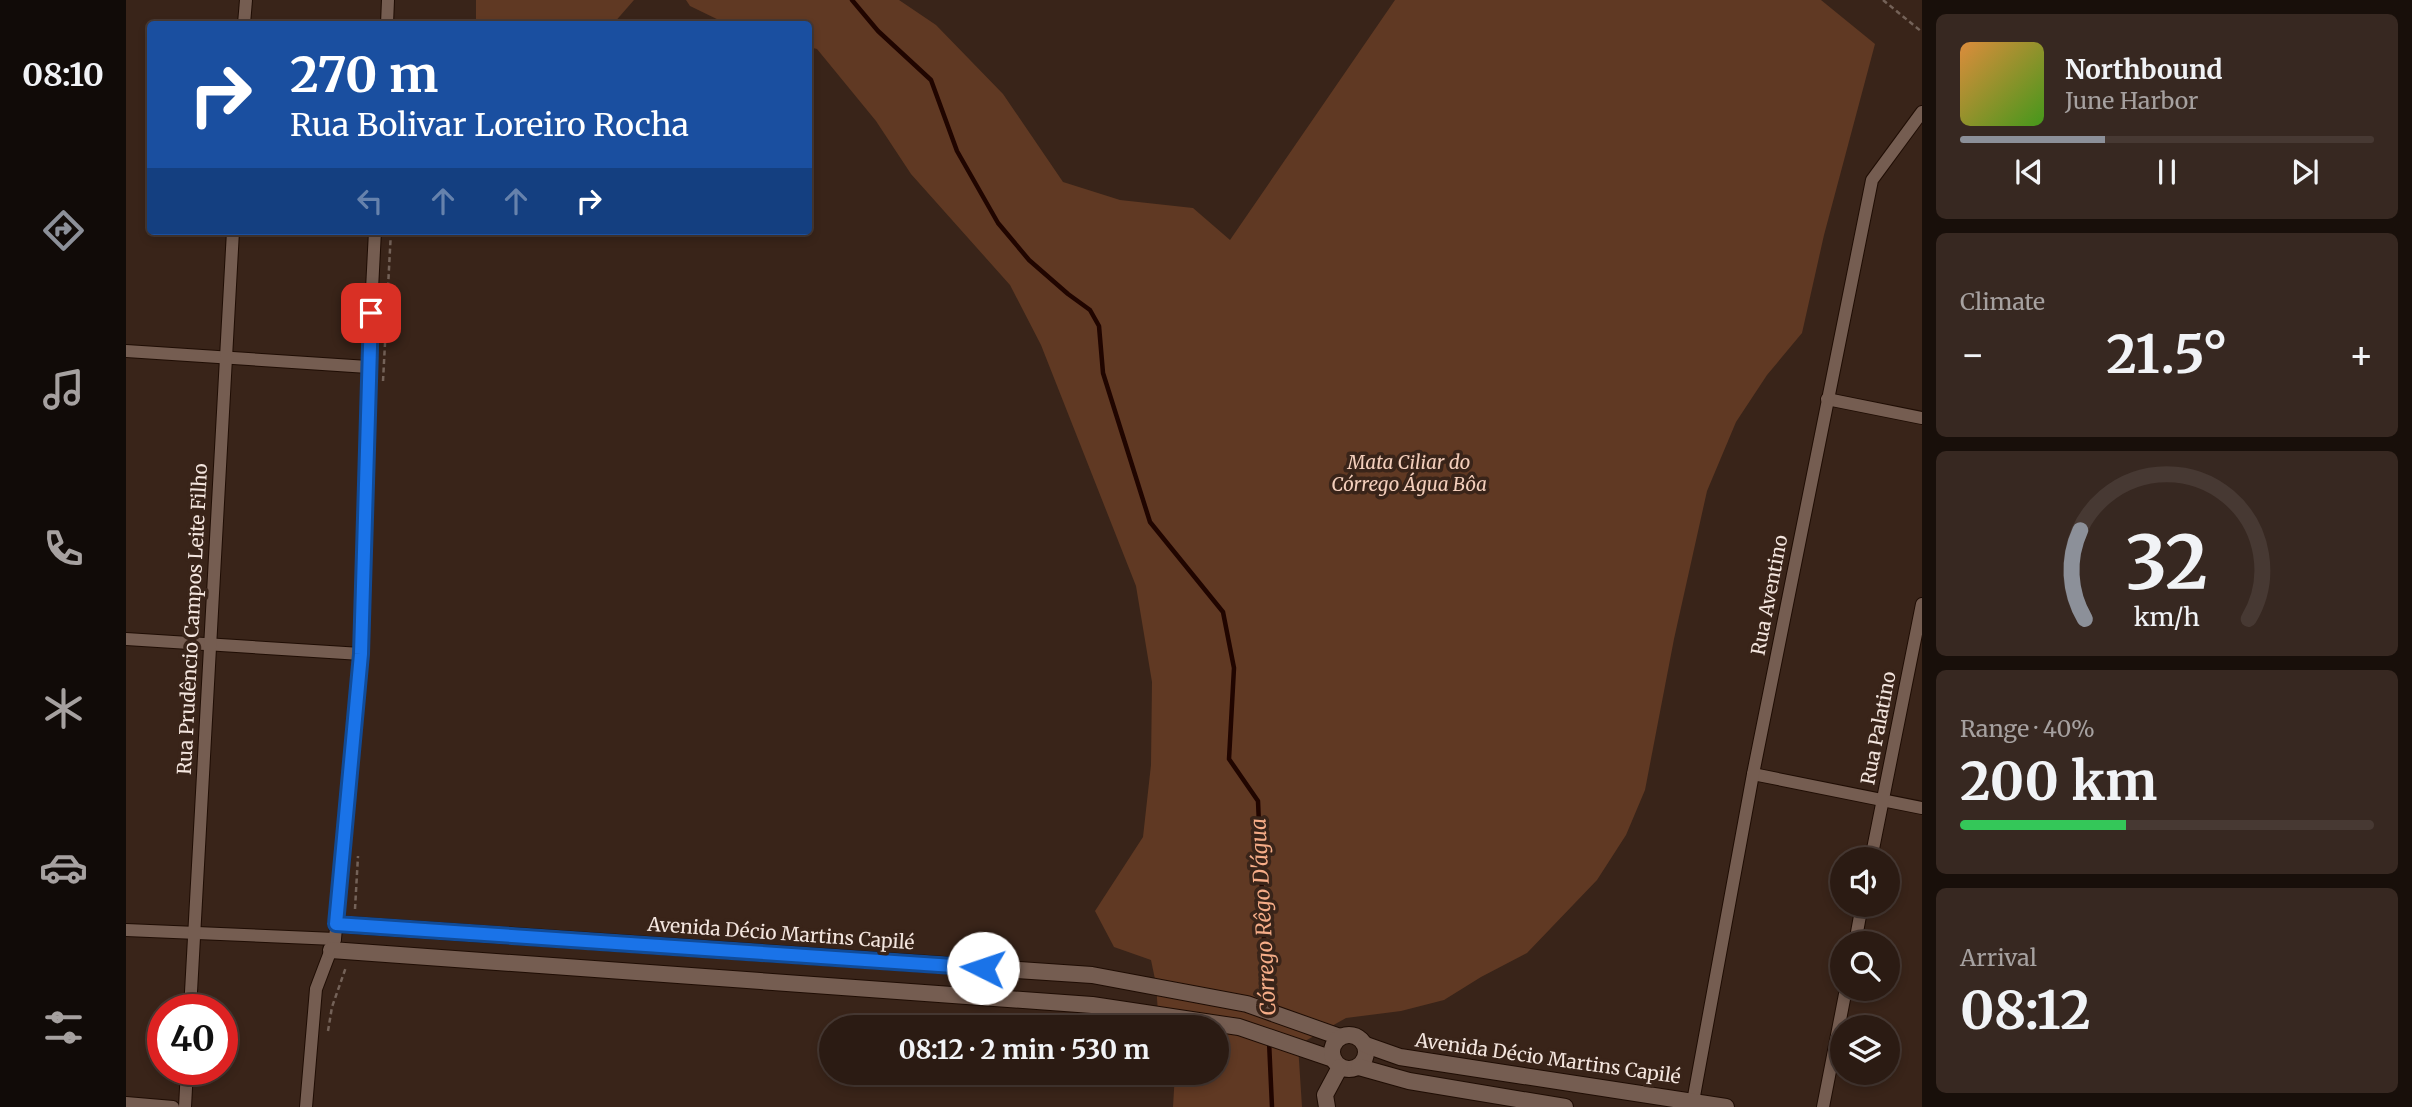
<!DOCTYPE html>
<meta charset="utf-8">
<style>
body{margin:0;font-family:Merriweather,serif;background:#372821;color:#f1f3f6;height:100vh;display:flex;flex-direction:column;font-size:26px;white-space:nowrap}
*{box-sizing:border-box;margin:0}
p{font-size:23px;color:#a6a1a0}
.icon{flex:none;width:38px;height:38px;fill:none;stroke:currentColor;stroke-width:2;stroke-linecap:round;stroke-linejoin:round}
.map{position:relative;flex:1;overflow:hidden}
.side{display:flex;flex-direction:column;gap:14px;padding:14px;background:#180f0a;width:490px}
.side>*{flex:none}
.guide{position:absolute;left:21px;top:21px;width:665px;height:214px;border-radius:7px;box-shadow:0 4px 10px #0003,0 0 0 2px #473933;background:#1a4fa0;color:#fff;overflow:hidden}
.fabs{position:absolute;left:1704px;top:847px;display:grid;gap:14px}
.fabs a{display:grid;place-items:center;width:70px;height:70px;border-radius:50%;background:#2b1b13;box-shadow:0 4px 10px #0003,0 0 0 2px #473933;font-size:35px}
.speed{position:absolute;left:21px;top:994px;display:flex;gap:14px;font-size:35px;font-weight:700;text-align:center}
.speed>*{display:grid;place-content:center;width:91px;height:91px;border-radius:50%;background:#2b1b13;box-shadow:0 4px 10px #0003,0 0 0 2px #473933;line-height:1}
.speed .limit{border:10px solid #d22;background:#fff;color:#111}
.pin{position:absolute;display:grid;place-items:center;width:60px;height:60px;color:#fff;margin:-30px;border-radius:14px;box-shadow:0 4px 10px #0006}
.me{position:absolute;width:77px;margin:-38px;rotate:274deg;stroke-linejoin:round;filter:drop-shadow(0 0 5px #0008)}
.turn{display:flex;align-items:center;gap:24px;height:147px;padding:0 28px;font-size:32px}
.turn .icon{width:91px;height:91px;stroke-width:2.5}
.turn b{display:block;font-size:49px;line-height:60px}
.lanes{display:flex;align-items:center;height:66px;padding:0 28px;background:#0003;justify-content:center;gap:35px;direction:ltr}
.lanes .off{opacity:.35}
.big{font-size:52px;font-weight:700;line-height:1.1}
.side .card{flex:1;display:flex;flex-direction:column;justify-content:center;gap:10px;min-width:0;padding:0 24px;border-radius:10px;background:#372821}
.side .dial{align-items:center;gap:0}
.dial svg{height:182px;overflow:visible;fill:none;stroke:#473933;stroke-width:7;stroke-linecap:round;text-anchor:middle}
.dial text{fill:#f1f3f6;stroke:none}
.song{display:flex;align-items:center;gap:21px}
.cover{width:84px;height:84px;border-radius:10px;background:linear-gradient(135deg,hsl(30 70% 55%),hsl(100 70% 35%))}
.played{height:7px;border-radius:4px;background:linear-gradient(90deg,#8c9099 35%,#473933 35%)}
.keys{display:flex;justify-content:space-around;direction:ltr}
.heat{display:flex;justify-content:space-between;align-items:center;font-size:38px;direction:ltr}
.charge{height:10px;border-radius:5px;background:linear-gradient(90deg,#34c759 40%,#473933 0)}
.trip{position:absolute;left:693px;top:1015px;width:410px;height:70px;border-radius:35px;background:#2b1b13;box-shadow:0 4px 10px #0003,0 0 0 2px #473933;font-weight:700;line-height:70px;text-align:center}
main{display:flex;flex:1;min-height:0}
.tabs{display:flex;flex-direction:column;width:126px;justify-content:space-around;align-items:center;background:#110b08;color:#a6a1a0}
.tabs .icon{width:49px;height:49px}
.tabs .active{color:#8c9099}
.tabs b{font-size:32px;color:#f1f3f6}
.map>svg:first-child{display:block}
.green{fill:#603923}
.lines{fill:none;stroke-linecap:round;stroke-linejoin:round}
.stream{stroke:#200500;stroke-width:4.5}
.minor-casing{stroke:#1f0d04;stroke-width:14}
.tertiary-casing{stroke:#1f0d04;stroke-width:18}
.path{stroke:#746258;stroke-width:2.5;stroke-dasharray:5 3.5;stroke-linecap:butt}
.minor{stroke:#755d51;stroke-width:12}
.tertiary{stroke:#755d51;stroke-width:16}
.route-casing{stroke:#114b97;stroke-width:18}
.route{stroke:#1a73e8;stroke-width:12}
.labels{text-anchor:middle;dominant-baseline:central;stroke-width:7;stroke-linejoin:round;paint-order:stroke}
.park-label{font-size:19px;font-style:italic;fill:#f3cebb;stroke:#392419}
.street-label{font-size:19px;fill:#f3e5de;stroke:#392419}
.water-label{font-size:21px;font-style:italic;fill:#f6ad88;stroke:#392419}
</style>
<main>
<nav class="tabs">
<b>08:10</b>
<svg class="icon active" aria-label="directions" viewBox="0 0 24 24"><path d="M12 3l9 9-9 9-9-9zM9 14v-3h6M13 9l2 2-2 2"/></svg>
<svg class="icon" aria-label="music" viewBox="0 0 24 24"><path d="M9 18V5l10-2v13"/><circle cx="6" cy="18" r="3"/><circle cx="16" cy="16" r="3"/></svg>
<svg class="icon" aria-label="phone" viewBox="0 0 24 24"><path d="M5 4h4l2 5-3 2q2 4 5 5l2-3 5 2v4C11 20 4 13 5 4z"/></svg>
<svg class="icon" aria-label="climate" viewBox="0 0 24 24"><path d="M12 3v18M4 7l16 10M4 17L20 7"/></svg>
<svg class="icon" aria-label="car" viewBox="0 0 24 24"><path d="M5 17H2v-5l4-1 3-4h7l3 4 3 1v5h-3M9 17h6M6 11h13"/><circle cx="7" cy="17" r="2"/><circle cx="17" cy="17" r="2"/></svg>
<svg class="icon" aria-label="filters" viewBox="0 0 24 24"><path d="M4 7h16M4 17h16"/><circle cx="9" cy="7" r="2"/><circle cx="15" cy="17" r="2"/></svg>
</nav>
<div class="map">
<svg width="1796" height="1107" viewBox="0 0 1796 1107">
<rect width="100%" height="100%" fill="#392419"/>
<g class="green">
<polygon points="350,0 508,0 487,24 350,24"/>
<polygon points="560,0 773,0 810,25 877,94 937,182 994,200 1067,208 1104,240 1269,0 1695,0 1749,44 1698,235 1676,333 1641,375 1610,422 1581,491 1548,639 1519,790 1500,835 1471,880 1401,953 1355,977 1318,1000 1275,1011 1220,1018 1172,1045 1176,1107 1047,1107 1049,1073 1090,1073 1090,1027 1033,1027 1030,984 1025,960 988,947 969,911 1017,837 1025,765 1026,682 1010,586 915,345 884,285 785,174 750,121 691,49 683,47 682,24 601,24 564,6"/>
</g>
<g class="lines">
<g class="stream">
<polyline points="726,0 752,31 805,80 831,151 872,223 903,260 942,294 964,310 973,326 977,373 1024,522 1097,612 1108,668 1103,759 1132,801 1141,1008"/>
<polyline points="1143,1041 1146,1107"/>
</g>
<g class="minor-casing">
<g id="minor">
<polyline points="118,24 120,0"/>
<polyline points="261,24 262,0"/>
<polyline points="0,351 242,367"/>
<polyline points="1701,399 1796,418"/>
<polyline points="0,639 235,654"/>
<polyline points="1627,774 1796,808"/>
<polyline points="1745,859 1796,604"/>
<polyline points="0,930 209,939"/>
<polyline points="1729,943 1736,905"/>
<polyline points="64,1010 107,231"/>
<polyline points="0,1103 47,1107"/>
<polyline points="59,1107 61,1069"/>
<polyline points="180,1107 190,989 209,939 235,654 242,367 249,231"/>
<polyline points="1566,1107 1627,774 1746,180 1796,112"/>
<polyline points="1697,1107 1720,989"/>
</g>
</g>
<g class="tertiary-casing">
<g id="tertiary">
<polyline points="210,924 966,975 1121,1004 1214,1037"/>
<polyline points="205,950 966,1005 1113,1027 1207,1059"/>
<circle cx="1223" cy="1052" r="17"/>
<polyline points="1240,1045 1274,1057 1600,1107"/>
<polyline points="1233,1067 1283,1081 1439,1107"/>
<polyline points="1201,1107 1199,1095 1214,1067"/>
</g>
</g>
<g class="path">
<polyline points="1757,0 1796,32"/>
<polyline points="257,381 265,231"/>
<polyline points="229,909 232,856"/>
<polyline points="202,1031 206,1007 220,967"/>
</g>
<use href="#minor" class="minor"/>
<use href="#tertiary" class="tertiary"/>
</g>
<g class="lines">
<g class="route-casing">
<polyline id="route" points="245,313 235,654 210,924 857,968"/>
</g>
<use href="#route" class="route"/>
</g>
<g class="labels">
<g class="park-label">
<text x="1283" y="462">Mata Ciliar do<tspan x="1283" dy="22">Córrego Água Bôa</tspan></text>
</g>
<g class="street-label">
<text transform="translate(1643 595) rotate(-79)">Rua Aventino</text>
<text transform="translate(66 619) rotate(-87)">Rua Prudêncio Campos Leite Filho</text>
<text transform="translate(1752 728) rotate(-79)">Rua Palatino</text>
<text transform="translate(655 933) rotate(4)">Avenida Décio Martins Capilé</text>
<text transform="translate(1422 1058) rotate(8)">Avenida Décio Martins Capilé</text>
</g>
<g class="water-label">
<text transform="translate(1137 917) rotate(-93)">Córrego Rêgo D'água</text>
</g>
</g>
</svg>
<div class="fabs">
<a><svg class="icon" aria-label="sound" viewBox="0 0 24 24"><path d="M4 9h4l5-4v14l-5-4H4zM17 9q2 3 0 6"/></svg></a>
<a><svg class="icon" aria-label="search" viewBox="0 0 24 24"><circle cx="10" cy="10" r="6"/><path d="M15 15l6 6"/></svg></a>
<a><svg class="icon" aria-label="layers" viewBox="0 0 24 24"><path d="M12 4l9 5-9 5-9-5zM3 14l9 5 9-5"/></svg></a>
</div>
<div class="speed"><div class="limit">40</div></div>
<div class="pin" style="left:245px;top:313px;background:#d93025"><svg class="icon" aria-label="arrive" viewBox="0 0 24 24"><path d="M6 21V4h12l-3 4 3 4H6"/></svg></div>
<svg class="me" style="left:857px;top:968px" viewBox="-20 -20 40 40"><circle r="19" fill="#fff"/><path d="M0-13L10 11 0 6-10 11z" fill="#1a73e8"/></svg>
<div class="trip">08:12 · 2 min · 530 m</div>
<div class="guide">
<div class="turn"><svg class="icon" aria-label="right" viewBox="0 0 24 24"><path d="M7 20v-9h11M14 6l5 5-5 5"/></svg><div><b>270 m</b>Rua Bolivar Loreiro Rocha</div></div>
<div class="lanes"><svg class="icon off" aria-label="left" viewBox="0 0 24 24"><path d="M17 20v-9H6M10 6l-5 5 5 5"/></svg><svg class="icon off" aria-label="ahead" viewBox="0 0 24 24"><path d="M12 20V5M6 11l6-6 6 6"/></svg><svg class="icon off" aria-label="ahead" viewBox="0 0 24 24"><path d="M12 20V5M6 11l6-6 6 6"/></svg><svg class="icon" aria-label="right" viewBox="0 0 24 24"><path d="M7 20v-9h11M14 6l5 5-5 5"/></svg></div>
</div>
</div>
<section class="side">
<div class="card">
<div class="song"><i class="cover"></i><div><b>Northbound</b><p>June Harbor</p></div></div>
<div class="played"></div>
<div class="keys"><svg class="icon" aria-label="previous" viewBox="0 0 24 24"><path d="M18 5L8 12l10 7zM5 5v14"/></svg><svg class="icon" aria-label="pause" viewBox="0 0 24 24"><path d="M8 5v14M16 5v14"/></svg><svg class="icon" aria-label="next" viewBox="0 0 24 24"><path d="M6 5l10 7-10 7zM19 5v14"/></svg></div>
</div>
<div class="card"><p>Climate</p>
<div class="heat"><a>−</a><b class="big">21.5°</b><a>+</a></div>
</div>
<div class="card dial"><svg viewBox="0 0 100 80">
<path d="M14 69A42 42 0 1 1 86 69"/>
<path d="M14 69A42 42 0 0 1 12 30" stroke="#8c9099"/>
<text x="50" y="56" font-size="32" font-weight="700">32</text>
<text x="50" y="72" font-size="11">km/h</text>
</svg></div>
<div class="card"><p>Range · 40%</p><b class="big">200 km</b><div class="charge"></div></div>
<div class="card"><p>Arrival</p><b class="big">08:12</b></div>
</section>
</main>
